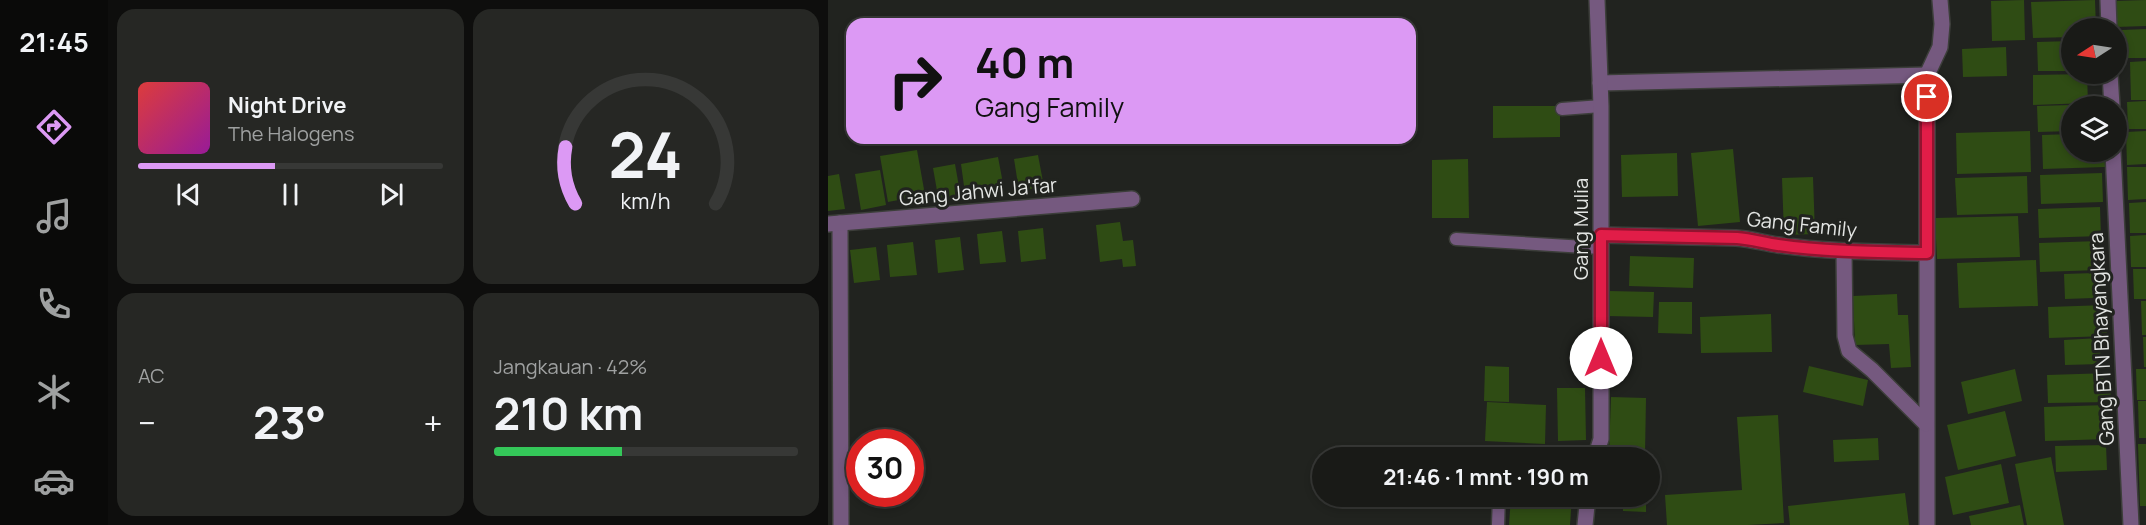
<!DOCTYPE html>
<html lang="id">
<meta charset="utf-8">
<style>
body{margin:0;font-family:Manrope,sans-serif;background:#262724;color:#f1f3f6;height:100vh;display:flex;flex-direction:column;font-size:22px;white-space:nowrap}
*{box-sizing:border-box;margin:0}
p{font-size:20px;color:#9fa1a1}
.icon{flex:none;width:33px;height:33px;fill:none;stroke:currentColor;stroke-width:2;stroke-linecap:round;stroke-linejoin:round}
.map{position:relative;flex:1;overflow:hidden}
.drawer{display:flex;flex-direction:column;gap:9px;padding:9px;background:#0e0e0d;width:720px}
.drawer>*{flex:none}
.top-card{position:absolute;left:18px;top:18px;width:570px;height:126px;border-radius:18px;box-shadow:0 3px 9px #0003,0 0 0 2px #373836;background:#dc99f4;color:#111;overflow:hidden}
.needle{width:39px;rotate:258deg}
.fabs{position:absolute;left:1233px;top:18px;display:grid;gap:12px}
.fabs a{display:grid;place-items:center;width:66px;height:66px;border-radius:50%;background:#191a17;box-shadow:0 3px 9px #0003,0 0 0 2px #373836;font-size:30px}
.speed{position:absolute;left:18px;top:429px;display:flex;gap:12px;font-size:30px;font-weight:700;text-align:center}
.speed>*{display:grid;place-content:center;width:78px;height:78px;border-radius:50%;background:#191a17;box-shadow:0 3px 9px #0003,0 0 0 2px #373836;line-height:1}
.speed .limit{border:9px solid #d22;background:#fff;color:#111}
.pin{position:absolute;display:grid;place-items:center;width:51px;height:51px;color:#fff;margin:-26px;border:3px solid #fff;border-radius:50%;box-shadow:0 2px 6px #0007}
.me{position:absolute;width:66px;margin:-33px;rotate:0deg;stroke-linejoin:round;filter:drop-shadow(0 0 4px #0008)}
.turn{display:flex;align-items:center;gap:21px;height:126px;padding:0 30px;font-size:27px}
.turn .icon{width:78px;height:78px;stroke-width:2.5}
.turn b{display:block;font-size:42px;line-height:51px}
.big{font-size:45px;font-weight:700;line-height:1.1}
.drawer .widget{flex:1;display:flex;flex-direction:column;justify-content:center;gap:9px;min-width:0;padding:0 21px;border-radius:18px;background:#262724}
.drawer .dial{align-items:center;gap:0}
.dial svg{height:156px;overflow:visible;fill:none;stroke:#373836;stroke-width:7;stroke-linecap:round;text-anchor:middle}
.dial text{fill:#f1f3f6;stroke:none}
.song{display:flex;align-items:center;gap:18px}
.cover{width:72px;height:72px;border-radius:9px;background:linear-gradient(135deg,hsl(0 70% 55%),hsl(300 70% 35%))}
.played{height:6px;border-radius:3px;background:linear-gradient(90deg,#dc99f4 45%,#373836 45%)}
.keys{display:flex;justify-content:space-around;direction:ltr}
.heat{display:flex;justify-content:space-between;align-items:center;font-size:33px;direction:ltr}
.charge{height:9px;border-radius:4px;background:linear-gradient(90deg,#34c759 42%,#373836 0)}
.drawer .tiles{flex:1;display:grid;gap:9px;grid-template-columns:repeat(2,1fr)}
.trip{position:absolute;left:484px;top:447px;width:348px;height:60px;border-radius:30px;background:#191a17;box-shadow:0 3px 9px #0003,0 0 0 2px #373836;font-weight:700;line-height:60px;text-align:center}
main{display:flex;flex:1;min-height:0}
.dock{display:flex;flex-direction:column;width:108px;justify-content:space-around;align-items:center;background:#0a0a09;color:#9fa1a1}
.dock .icon{width:42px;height:42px}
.dock .on{color:#dc99f4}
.dock b{font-size:27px;color:#f1f3f6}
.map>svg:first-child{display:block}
.building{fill:#2f4c14}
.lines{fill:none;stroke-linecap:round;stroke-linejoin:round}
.lane-casing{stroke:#3c3e3a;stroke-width:15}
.street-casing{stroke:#3c3e3a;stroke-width:18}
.lane{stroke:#75597f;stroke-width:12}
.street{stroke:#75597f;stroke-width:15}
.route-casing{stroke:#92132f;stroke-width:15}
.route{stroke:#e11d48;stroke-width:10}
.labels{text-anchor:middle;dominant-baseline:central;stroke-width:6;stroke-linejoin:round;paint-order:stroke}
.street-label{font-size:20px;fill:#e3e5e3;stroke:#21231f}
</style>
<main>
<nav class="dock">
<b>21:45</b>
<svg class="icon on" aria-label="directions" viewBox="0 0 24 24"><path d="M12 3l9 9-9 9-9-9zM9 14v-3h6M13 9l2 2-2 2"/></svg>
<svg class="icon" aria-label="music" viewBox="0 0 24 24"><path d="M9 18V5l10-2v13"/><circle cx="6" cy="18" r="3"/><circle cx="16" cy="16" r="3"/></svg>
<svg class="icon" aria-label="phone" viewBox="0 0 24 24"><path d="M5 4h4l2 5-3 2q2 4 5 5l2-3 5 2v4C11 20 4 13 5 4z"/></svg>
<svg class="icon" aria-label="climate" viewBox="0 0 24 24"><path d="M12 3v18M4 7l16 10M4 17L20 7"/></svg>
<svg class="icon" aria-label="car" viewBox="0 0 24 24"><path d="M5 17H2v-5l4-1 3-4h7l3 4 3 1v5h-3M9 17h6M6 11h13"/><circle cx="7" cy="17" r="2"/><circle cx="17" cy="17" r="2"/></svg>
</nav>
<section class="drawer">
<div class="tiles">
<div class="widget">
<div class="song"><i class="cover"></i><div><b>Night Drive</b><p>The Halogens</p></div></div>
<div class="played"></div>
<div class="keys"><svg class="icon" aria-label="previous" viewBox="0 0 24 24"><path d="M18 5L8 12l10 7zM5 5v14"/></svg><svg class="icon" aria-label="pause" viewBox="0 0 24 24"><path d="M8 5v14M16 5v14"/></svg><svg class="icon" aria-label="next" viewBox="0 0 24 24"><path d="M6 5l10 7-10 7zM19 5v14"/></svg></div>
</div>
<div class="widget dial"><svg viewBox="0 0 100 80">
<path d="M14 69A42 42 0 1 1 86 69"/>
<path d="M14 69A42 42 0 0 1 9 40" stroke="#dc99f4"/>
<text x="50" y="56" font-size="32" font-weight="700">24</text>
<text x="50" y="72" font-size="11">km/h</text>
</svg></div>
<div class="widget"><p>AC</p>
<div class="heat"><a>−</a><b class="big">23°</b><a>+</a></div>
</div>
<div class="widget"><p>Jangkauan · 42%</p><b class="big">210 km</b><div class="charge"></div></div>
</div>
</section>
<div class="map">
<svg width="1318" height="525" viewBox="0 0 1318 525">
<rect width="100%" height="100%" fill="#21231f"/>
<g class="building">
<polygon points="1196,0 1197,40 1164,41 1163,1"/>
<polygon points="1267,0 1268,28 1244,28 1244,37 1205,38 1203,2"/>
<polygon points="1318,0 1318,26 1288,27 1287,1"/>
<polygon points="1318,29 1318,58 1295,58 1294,30"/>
<polygon points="1244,41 1244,71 1210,71 1209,42"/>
<polygon points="1178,47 1179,76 1135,77 1134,49"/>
<polygon points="1318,61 1318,100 1303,100 1302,62"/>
<polygon points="1259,74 1260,103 1205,105 1205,75"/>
<polygon points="1318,101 1318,129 1300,129 1299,102"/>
<polygon points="1244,105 1244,131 1210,132 1209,106"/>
<polygon points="665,106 732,106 732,137 665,138"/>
<polygon points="1202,131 1203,172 1129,174 1128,133"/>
<polygon points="1318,131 1318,164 1299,165 1298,132"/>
<polygon points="1244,134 1244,152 1276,152 1277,167 1215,169 1214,135"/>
<polygon points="905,149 912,222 870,226 863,153"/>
<polygon points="89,150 97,195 60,202 52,156"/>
<polygon points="849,153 850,196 794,197 793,155"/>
<polygon points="210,155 216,187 191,191 186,159"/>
<polygon points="170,157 177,194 152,199 149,183 136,186 133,164"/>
<polygon points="640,159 641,218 604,218 604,160"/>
<polygon points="127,164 133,198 111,202 105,168"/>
<polygon points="1299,167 1318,167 1318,199 1300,200"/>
<polygon points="52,170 58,205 33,210 27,174"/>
<polygon points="1274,173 1275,202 1213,204 1212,175"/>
<polygon points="11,174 17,209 0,211 0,176"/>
<polygon points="1199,176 1200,213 1129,215 1127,178"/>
<polygon points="985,177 987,234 956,235 954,178"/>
<polygon points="1318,202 1318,233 1302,233 1301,203"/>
<polygon points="1272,207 1273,236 1211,238 1210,209"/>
<polygon points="1190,216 1192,257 1109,259 1107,218"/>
<polygon points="292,222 295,241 305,240 308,266 295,267 294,259 272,262 268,225"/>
<polygon points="215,228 218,259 193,262 190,231"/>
<polygon points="174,231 178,262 152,264 149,234"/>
<polygon points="1318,235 1318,267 1303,267 1302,236"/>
<polygon points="132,237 136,270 110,273 107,240"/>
<polygon points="1271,241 1272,270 1212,272 1211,243"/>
<polygon points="85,242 89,275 62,277 59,245"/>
<polygon points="48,247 52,280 26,283 22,250"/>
<polygon points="802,256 866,258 865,288 801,286"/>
<polygon points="1208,260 1210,306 1131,308 1129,263"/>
<polygon points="1305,269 1318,269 1318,299 1306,299"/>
<polygon points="1266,273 1266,298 1237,299 1236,274"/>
<polygon points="780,291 826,292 825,317 779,316"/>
<polygon points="1069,294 1070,315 1080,315 1083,367 1063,368 1061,344 1027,345 1025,296"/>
<polygon points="1313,301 1318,301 1318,335 1314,335"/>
<polygon points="831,302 864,302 864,334 830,333"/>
<polygon points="1278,305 1279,336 1221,338 1220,307"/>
<polygon points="943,314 944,352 873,353 872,317"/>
<polygon points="1315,337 1318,337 1318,367 1316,367"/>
<polygon points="1272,338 1273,364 1237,365 1236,340"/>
<polygon points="657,366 681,367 681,402 656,401"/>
<polygon points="981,366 1040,380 1035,406 975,392"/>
<polygon points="1187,369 1194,401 1140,414 1133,382"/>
<polygon points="1308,369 1318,369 1318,400 1309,400"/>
<polygon points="1282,373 1283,402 1220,403 1219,375"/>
<polygon points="729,388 757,388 758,440 730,441"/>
<polygon points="783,397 818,398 817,454 781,453"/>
<polygon points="1310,401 1318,401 1318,438 1311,438"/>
<polygon points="659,402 718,405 717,444 657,441"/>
<polygon points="1279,405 1280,439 1217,441 1216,407"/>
<polygon points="1177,411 1188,456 1130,470 1119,425"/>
<polygon points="950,415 956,523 920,525 839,525 837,495 914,490 909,417"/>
<polygon points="1050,438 1051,460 1006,462 1005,440"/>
<polygon points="1310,444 1318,444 1318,506 1312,506"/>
<polygon points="1278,445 1279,470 1228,472 1227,446"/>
<polygon points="1223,457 1236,525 1199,525 1187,464"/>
<polygon points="1173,464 1181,503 1125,515 1117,477"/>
<polygon points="1077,493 1081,525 962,525 960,506"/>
<polygon points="683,496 744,496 742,525 681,525"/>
<polygon points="795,496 818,496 818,512 795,511"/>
<polygon points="1192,505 1196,525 1143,525 1141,516"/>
</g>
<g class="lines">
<g class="lane-casing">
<g id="lane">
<polyline points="734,109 773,106"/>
<polyline points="628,239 773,248"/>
<polyline points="670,525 671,496"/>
</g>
</g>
<g class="street-casing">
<g id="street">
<polyline points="1280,0 1281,28"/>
<polyline points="1282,74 1284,106"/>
<polyline points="772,83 1099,75"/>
<polyline points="1285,152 1303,525"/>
<polyline points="12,223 13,525"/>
<polyline points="0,224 304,199"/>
<path d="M773,235L908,238C923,239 936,243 950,245C999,252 1049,252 1099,253V525"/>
<polyline points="1016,251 1017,336 1021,351 1044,370 1098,424"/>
<polyline points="1099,253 1099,75 1112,47 1114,24 1112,0"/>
<polyline points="767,458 773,439 773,106 769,0"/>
<polyline points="757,525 760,496"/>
</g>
</g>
<use href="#lane" class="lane"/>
<use href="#street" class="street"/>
</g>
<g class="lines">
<g class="route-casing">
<path id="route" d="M773,358V235L909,238C923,239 936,243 950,245C999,252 1049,252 1099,253V97"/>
</g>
<use href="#route" class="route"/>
</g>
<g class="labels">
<g class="street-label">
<text transform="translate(150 191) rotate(-5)">Gang Jahwi Ja'far</text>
<text transform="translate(974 224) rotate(6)">Gang Family</text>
<text transform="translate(752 229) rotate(-90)">Gang Mulia</text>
<text transform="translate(1273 339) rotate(-93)">Gang BTN Bhayangkara</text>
</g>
</g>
</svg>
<div class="fabs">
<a><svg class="needle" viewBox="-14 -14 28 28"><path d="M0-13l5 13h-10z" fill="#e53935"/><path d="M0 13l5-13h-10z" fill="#9fa1a1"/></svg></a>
<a><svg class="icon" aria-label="layers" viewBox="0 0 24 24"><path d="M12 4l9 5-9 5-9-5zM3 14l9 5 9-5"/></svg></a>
</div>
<div class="speed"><div class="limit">30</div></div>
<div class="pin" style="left:1099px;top:97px;background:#d93025"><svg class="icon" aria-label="arrive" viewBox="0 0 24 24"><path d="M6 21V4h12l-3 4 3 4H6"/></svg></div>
<svg class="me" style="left:773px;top:358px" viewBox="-20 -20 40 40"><circle r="19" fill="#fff"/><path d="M0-13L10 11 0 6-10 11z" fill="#e11d48"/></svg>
<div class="trip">21:46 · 1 mnt · 190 m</div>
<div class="top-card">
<div class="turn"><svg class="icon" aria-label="right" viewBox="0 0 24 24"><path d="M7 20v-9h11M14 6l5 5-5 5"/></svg><div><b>40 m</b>Gang Family</div></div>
</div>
</div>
</main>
